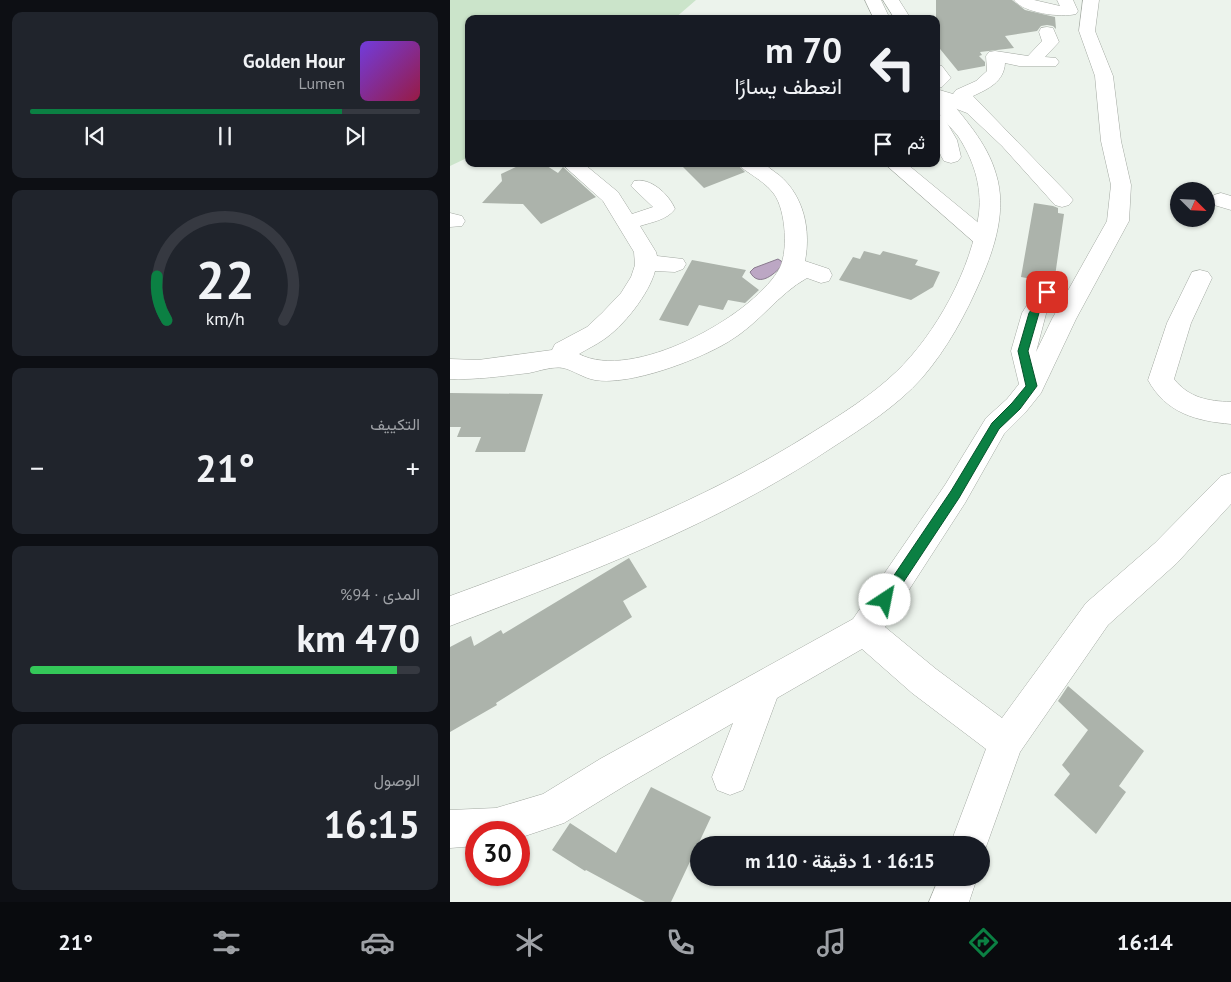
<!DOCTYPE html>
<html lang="ar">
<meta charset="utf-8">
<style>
body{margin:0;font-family:"PT Sans",Vazirmatn,sans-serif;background:#20242c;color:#f1f3f6;direction:rtl;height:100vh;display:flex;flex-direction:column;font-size:19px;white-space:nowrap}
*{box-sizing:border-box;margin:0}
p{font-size:16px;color:#9ea1a6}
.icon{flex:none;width:28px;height:28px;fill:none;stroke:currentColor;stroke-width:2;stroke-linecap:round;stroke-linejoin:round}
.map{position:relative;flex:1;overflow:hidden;direction:ltr}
.panel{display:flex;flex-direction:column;gap:12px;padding:12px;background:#0d0f14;width:450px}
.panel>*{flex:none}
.hud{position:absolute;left:15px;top:15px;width:475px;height:152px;border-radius:10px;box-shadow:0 1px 4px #0004;direction:rtl;background:#171b24;color:#f1f3f6;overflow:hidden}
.needle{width:32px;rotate:114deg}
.tools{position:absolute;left:720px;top:182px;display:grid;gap:10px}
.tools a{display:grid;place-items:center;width:45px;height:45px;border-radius:50%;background:#171b24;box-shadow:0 1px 4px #0004;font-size:25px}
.speed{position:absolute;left:15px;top:821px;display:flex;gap:10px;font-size:25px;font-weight:700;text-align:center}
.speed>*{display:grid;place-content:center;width:65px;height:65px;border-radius:50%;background:#171b24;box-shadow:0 1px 4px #0004;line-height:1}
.speed .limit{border:8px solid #d22;background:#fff;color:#111}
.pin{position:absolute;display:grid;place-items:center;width:42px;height:42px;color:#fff;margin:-21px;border-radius:10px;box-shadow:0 2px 8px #0006}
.me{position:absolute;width:55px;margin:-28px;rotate:34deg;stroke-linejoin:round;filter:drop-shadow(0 0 4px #0008)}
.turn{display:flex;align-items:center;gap:18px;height:105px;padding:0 15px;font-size:22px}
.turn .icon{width:65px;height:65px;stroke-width:2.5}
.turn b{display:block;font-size:35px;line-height:42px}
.then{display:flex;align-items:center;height:48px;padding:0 15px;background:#0003;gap:10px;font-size:19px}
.big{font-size:38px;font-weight:600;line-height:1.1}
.panel .card{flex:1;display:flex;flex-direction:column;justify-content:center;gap:8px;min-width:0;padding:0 18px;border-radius:10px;background:#20242c}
.panel .dial{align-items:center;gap:0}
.dial svg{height:130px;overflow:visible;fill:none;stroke:#363941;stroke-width:7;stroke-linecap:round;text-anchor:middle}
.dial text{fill:#f1f3f6;stroke:none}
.song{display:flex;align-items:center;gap:15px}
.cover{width:60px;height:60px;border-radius:8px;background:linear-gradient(135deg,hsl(260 70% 55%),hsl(340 70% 35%))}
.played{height:5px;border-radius:2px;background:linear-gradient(90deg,#0b8043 80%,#363941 80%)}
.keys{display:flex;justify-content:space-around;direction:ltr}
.heat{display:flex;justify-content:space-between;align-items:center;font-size:28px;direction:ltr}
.charge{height:8px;border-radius:4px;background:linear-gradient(90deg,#34c759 94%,#363941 0)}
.trip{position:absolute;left:240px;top:836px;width:300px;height:50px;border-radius:25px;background:#171b24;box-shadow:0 1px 4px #0004;font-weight:600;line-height:50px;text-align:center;direction:rtl}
.tabs{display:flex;height:80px;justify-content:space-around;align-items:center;background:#090b0e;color:#9ea1a6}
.tabs .icon{width:35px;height:35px}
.tabs .active{color:#0b8043}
.tabs b{font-size:22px;color:#f1f3f6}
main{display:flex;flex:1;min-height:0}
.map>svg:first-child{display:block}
.green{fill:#cbe4ca}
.water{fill:#bca7c4;stroke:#887a8d}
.building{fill:#acb3ab}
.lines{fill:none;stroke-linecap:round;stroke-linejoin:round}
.minor-casing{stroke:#a3a9a2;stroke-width:1}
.major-casing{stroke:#a3a9a2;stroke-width:1}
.minor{fill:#fff;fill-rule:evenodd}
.major{fill:#fff;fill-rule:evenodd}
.route{fill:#0b8043;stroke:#07532c}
</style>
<main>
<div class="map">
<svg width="781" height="902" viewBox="0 0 781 902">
<rect width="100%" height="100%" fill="#ecf3ec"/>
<polygon class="green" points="0,0 246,0 224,19 146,19 124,15 115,19 19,19 19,157 0,166"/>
<path class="water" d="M328,259L334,263C326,273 309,289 300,272L304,268Z"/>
<g class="building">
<polygon points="486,0 562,0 575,10 605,17 606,29 603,26 597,25 591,26 587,31 555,36 564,48 530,52 532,55 529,56 535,62 535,66 508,71 486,44"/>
<polygon points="72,164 94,164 108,173 113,167 146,197 91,224 73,204 32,203 52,181 51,174"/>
<polygon points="230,164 287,164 295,172 254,188"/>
<polygon points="584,203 603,206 608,208 608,213 614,214 604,283 571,277"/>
<polygon points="414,251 430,255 433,251 468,260 465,265 490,272 483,287 461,300 389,280 403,257 410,259"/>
<polygon points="242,260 296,270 292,277 309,290 295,303 278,300 273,310 249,305 238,326 209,320"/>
<polygon points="0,393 93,394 75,452 25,452 31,437 7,437 11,427 0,427"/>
<polygon points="179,558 197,587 173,601 182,617 46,703 47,705 0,732 0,647 21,636 24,646 51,630 53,634"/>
<polygon points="618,686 694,751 669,786 676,792 646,834 604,795 620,774 612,765 638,730 608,701"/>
<polygon points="201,787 261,817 221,902 195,902 136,870 135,871 102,850 120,823 166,853"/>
</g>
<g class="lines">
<g class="minor-casing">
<g id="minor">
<polygon points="433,0 449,0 461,19 445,19"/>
<path d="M564,0H584L610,6L607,0H623L628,11L626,14C611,18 573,13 564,0Z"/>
<polygon points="633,0 649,0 645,31 663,76 671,141 681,185 679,221 626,319 591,393 575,413 554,434 515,503 435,627 486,669 552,718 636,603 705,543 771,476 781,473 781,504 727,563 658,625 570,752 532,858 531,845 500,845 536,749 462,693 412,649 327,698 293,790 280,795 267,790 262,777 283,723 176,785 114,823 69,838 69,832 26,832 26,846 0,848 0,810 46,808 93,794 150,759 403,619 495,485 536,418 557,399 569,384 561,351 572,313 589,286 597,284 605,286 609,292 596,314 586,352 602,319 657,221 661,185 651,141 645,76 629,31"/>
<path d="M597,27L603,28L609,42L595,57L606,58L609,62L606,66H569L555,63C554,82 538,89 523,96L619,195L623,200L619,205L612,207L605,205L552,146L517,113L486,101V89L503,94L506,90L526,81L537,71L536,56L539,52L545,51L578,56L592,41L589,32L591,28Z"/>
<polygon points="486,65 492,66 501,78 492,87 486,88"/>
<path d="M486,114L493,116L507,140L511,157L508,161L501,163L494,161C485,148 486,130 486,114Z"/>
<path d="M112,164H134L168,192L182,214L203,207L181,186L184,181C200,177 219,194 225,209C217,220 202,222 190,226L206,252L207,256L233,259L236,264L233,269L225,272L205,271C199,294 173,327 153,340C146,345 137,349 129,354C182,382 299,318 328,271C339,255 336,210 324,194C316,183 303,176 292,168L289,164C296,164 306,162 313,164C318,166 324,172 329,175C354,196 361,230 355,261L379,269L382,275L379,281L371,283L357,278C328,294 309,324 278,342C248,360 180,386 145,380C133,378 123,370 113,368C103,366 89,371 79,373C52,376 27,380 0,379V359L28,360L102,350L105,344L137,327L152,313L171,293L181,277L185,265L184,252L153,201Z"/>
<polygon points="435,164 457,164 542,234 545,239 542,244 534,246 526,244"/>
<polygon points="771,193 781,196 781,210 764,205 760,200 764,195"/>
<polygon points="0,213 12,216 15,221 12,226 0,227"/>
<path d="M750,270L758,272L762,278L741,323L724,379C739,398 758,401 781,402V424C746,421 716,413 698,380L717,323L742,272Z"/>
<polygon points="489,878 527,878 519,902 479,902"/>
</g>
</g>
<g class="major-casing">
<g id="major">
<polygon points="415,0 431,0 440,19 424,19"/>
<path d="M486,90L492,91C513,117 537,142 546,174C557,209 545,247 531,279C516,314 497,349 472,378C447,406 414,427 383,447C265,526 132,575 0,626V596C125,550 250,504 363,432C392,414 422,395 446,372C486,334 522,268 529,213C532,185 523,159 508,136C502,128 488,116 486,106C485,101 486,95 486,90Z"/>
</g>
</g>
<use href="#minor" class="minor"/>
<use href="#major" class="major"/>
</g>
<polygon class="route" points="597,289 602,292 589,313 578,351 587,386 570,409 549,429 509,498 439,604 435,606 430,604 428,600 430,596 501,491 542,423 562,403 576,386 568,351 579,313 594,290"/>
</svg>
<div class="tools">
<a><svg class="needle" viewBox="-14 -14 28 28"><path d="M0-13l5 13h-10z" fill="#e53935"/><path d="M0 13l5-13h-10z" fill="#9ea1a6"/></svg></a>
</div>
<div class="speed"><div class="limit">30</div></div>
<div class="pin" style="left:597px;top:292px;background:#d93025"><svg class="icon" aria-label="arrive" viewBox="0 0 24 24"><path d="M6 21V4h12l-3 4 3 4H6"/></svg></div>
<svg class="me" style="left:435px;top:600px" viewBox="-20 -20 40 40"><circle r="19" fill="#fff"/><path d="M0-13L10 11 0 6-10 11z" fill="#0b8043"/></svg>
<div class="trip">16:15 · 1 دقيقة · 110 m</div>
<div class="hud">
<div class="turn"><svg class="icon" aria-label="left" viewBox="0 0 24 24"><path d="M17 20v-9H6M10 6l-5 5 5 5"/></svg><div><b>70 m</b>انعطف يسارًا</div></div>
<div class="then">ثم<svg class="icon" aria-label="arrive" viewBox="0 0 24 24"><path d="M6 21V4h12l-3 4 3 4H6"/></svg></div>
</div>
</div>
<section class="panel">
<div class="card">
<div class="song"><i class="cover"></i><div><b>Golden Hour</b><p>Lumen</p></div></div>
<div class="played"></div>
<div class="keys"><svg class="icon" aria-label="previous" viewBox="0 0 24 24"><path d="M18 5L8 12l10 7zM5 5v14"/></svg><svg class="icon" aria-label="pause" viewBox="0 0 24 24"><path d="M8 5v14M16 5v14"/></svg><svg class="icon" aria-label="next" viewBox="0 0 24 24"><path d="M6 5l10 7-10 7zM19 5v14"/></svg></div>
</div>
<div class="card dial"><svg viewBox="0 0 100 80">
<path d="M14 69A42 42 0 1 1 86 69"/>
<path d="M14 69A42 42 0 0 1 8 42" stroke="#0b8043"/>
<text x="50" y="56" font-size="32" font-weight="700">22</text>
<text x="50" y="72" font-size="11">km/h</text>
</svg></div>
<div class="card"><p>التكييف</p>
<div class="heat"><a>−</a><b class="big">21°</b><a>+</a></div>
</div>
<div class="card"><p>المدى · 94%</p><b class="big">470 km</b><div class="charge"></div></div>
<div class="card"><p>الوصول</p><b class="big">16:15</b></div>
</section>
</main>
<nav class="tabs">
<b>16:14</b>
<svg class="icon active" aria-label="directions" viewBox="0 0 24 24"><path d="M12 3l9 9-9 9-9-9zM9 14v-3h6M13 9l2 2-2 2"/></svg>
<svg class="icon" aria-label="music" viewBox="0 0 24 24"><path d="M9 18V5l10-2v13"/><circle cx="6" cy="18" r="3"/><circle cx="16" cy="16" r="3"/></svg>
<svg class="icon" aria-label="phone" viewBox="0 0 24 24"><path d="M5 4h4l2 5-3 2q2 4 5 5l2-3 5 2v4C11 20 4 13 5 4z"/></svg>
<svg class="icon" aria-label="climate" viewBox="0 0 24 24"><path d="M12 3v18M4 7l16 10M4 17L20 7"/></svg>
<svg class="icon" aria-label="car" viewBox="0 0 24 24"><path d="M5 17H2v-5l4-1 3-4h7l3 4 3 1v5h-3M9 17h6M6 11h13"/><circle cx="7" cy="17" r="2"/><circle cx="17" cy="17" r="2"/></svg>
<svg class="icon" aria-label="filters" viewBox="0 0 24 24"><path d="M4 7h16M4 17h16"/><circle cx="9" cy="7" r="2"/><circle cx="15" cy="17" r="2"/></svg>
<b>21°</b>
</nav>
